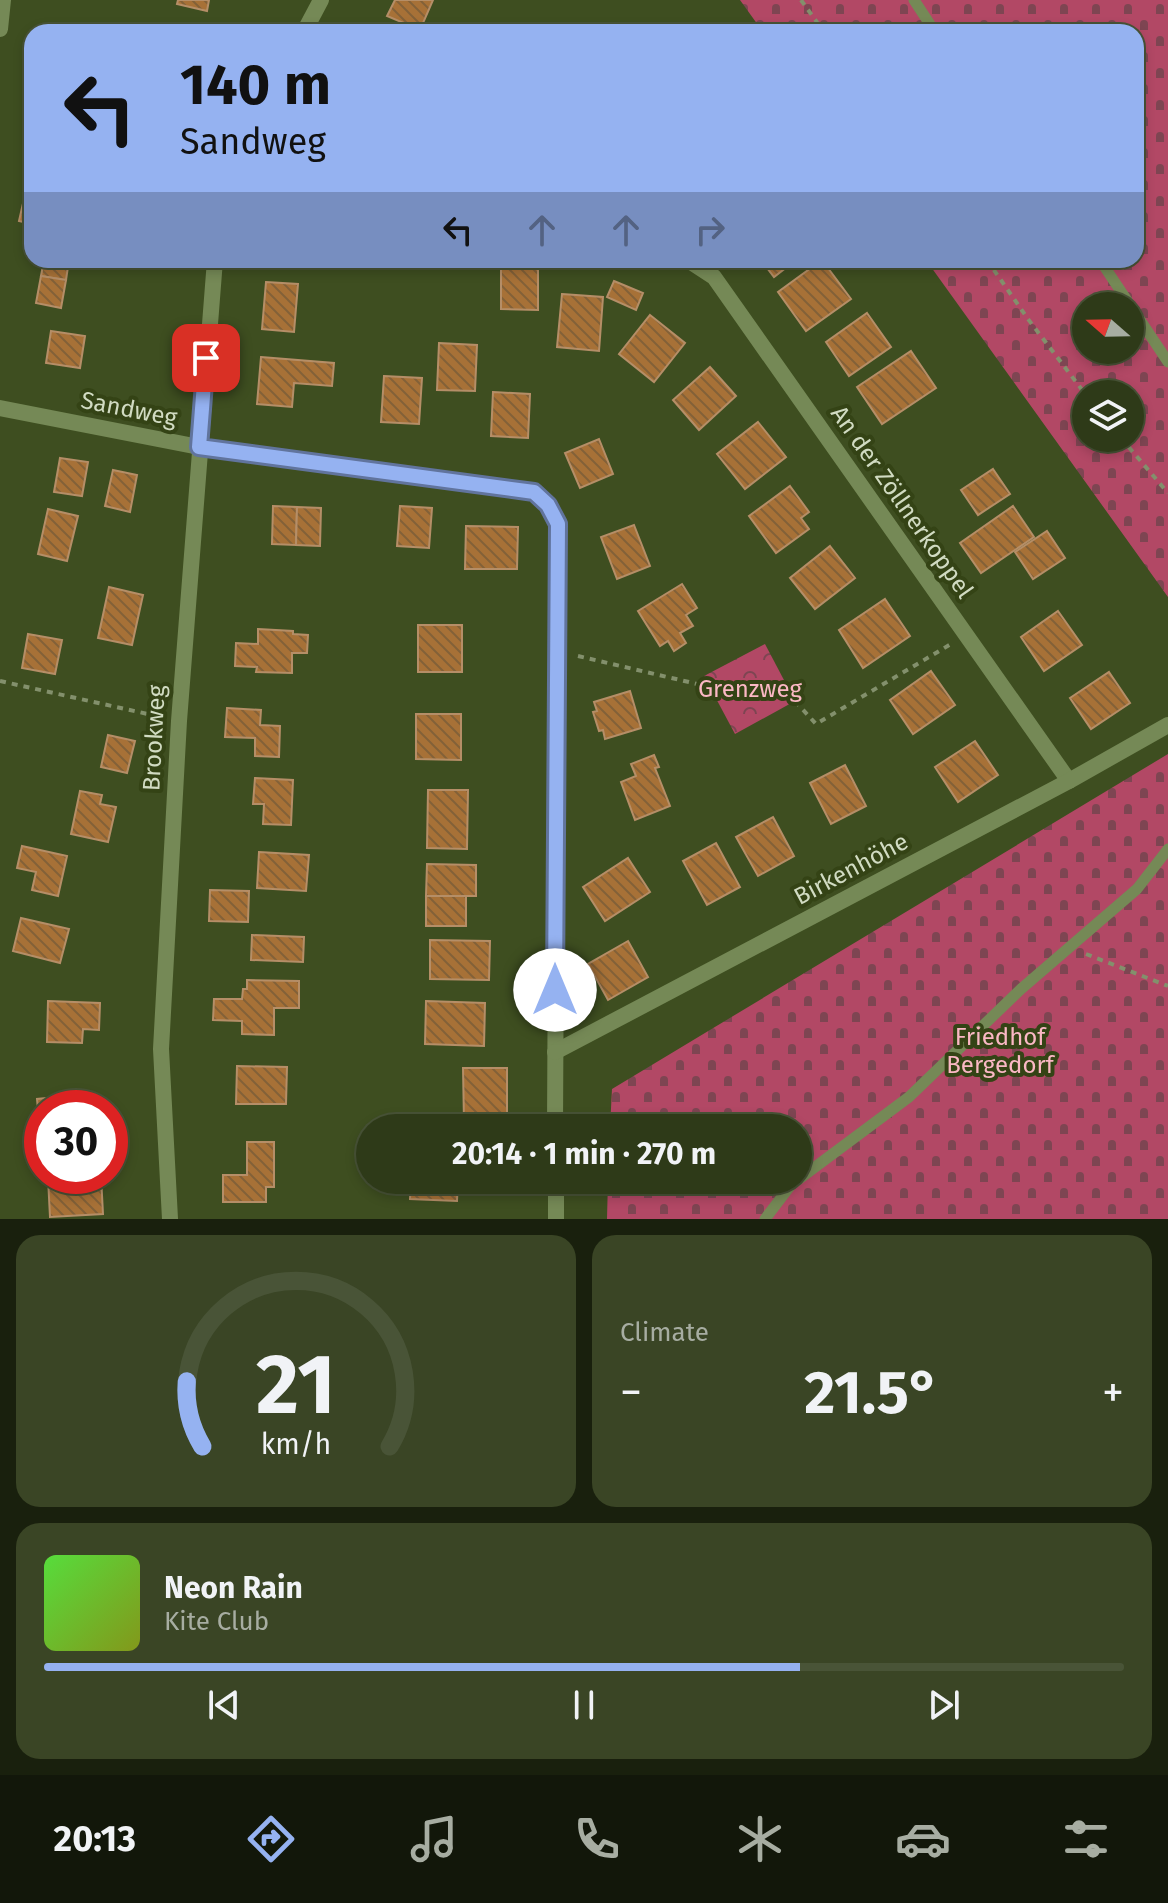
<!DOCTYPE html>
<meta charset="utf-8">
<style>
body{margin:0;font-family:"Fira Sans",sans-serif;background:#3a4525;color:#f1f3f6;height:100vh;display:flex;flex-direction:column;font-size:30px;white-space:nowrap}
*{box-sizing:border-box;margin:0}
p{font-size:26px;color:#a7ada2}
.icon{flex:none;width:44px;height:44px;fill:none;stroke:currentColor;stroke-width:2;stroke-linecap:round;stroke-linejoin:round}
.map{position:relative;height:1219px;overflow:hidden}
.details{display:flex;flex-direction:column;gap:16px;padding:16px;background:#19200d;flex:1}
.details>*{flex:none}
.guide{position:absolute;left:24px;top:24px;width:1120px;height:244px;border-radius:24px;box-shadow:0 4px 12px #0003,0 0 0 2px #495437;background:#95b2f1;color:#111;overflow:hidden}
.needle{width:52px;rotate:290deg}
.fabs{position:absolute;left:1072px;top:292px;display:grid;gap:16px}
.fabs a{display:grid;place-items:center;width:72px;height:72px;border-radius:50%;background:#2e3a18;box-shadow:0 4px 12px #0003,0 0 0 2px #495437;font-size:40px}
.speed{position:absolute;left:24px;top:1090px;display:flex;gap:16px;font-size:40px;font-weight:700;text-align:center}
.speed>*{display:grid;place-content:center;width:104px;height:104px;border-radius:50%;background:#2e3a18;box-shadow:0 4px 12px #0003,0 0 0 2px #495437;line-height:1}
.speed .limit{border:12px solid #d22;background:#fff;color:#111}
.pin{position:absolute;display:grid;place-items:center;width:68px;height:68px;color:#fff;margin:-34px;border-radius:16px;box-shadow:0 4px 12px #0006}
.me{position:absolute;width:88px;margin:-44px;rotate:0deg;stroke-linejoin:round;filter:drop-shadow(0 0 6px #0008)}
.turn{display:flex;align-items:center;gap:28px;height:168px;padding:0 24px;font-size:36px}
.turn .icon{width:104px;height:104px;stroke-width:2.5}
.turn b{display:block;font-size:56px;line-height:68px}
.lanes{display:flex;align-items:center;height:76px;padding:0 24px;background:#0003;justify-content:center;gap:40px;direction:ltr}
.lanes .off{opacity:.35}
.big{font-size:60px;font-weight:700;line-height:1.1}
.details .tile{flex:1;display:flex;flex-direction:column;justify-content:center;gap:12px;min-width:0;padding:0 28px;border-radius:24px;background:#3a4525}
.details .dial{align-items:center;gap:0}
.dial svg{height:208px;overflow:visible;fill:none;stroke:#495437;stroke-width:7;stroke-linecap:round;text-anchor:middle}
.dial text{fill:#f1f3f6;stroke:none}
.song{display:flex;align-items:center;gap:24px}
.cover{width:96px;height:96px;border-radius:12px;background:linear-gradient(135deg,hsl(110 70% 55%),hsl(70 70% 35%))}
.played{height:8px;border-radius:4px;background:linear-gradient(90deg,#95b2f1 70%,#495437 70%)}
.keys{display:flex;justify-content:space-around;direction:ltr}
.heat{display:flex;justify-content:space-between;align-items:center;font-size:44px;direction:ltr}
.details .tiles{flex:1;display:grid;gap:16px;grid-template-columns:1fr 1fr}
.tile:last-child{grid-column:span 2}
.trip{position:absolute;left:356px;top:1114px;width:456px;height:80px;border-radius:40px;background:#2e3a18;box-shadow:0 4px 12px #0003,0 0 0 2px #495437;font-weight:700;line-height:80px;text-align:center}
.tabs{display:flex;height:128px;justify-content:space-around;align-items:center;background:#12170a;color:#a7ada2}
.tabs .icon{width:56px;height:56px}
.tabs .selected{color:#95b2f1}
.tabs b{font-size:36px;color:#f1f3f6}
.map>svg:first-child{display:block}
.cemetery{fill:url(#cemetery-stones);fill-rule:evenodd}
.park{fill:url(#park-crowns)}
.building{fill:url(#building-back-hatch);stroke:#b58e67;stroke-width:2}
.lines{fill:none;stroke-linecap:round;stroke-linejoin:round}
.path{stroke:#83906c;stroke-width:4;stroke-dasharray:6 6;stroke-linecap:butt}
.service{stroke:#758956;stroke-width:11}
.minor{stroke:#758956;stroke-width:16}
.route-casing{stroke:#61749d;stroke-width:20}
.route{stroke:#95b2f1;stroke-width:14}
.labels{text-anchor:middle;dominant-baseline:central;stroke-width:8;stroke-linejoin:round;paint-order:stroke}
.street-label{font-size:24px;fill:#d1dbc2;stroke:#344315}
.park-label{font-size:24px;fill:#fbb8c5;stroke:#344315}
</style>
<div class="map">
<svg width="1168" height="1219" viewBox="0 0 1168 1219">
<defs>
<pattern id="cemetery-stones" width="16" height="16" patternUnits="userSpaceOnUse" patternTransform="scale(2)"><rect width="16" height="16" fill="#b24865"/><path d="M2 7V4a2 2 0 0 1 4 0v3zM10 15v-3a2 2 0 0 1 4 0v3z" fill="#7e4552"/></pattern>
<pattern id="park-crowns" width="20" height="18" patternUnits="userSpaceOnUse" patternTransform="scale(2)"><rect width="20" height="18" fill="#b24865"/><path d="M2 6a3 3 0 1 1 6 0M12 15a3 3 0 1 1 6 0" fill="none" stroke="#7e4552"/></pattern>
<pattern id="building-back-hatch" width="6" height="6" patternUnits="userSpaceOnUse" patternTransform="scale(2)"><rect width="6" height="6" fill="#a77137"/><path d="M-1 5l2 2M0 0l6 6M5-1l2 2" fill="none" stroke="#836138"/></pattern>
</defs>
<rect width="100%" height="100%" fill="#3e4e20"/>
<g class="cemetery">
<path d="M740,0H1168V597L926,260H1136V32H763ZM1086,306H1130V350H1086ZM1086,394H1130V438H1086Z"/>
<polygon points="1168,754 1168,1219 607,1219 608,1180 798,1180 798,1128 610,1128 612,1089"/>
</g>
<polygon class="park" points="765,644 795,701 735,734 704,676"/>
<g class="building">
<polygon points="178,0 209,0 207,11 177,4"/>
<polygon points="395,0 433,0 420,30 387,16"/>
<polygon points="26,190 32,192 32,224 19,221"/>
<polygon points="44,260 69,260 66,280 41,276"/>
<polygon points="761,260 796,260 774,277"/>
<polygon points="822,260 851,299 806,331 778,292"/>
<polygon points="501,269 538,269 538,310 501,309"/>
<polygon points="41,276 66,280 61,308 36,303"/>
<polygon points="614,281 643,293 636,310 607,297"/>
<polygon points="266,282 298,284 294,332 262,329"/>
<polygon points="562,294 603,297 599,351 557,347"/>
<polygon points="867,313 891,347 849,376 826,342"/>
<polygon points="650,315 685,343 654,382 619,354"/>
<polygon points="51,331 85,336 80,368 46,363"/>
<polygon points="439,343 477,345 475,391 437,390"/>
<polygon points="911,351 936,388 882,424 857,387"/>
<polygon points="261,357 334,363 332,386 294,383 292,407 257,404"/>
<polygon points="710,367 736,396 699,430 673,400"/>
<polygon points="384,376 422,378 419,424 381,422"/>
<polygon points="493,392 530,394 528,438 491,436"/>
<polygon points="758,422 786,457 745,489 717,454"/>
<polygon points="599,439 613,474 580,488 565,453"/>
<polygon points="60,458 88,462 82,496 54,492"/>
<polygon points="993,469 1010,494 978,515 961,490"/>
<polygon points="113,470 137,475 130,512 105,506"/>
<polygon points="790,486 809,512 801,518 809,529 776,553 749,516"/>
<polygon points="273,506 297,507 296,545 272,544"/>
<polygon points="400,506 432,508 429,548 397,546"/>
<polygon points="1013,506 1034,537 981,573 960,543"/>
<polygon points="297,507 321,508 320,546 296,545"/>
<polygon points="48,509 78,516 67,561 38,554"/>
<polygon points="634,525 650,566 617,579 601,537"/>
<polygon points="466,526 518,527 517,569 465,569"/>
<polygon points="1047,531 1065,558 1033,579 1015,552"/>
<polygon points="830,546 855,578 815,609 790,578"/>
<polygon points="682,584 697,608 686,615 693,626 680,633 686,643 674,651 668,641 660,646 638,611"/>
<polygon points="109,587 143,595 132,645 98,638"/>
<polygon points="885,599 910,636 863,668 839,630"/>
<polygon points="1058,611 1082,645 1044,671 1021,637"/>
<rect x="418" y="625" width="44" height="47"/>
<polygon points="258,629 293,631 293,634 308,635 307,653 292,653 292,673 256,672 257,667 235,666 236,643 258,644"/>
<polygon points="28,634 62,640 55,674 22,668"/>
<polygon points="931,671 955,705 913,734 890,700"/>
<polygon points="1109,672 1130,703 1091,729 1070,698"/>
<polygon points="630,691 641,728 605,739 603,730 599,731 593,712 597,711 594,702"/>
<polygon points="227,708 261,710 260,725 280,726 279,757 255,756 255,738 225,737"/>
<polygon points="416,714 461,714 461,760 416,759"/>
<polygon points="108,735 135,741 127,773 101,767"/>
<polygon points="975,741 998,775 958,802 935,767"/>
<polygon points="654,755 659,767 655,768 670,806 635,820 621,782 636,776 631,764"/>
<polygon points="845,765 866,806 831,824 810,783"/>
<polygon points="255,778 293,780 291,825 263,824 264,804 253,804"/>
<polygon points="428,790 468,790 467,849 427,848"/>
<polygon points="80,791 102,795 100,804 116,807 108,842 71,834"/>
<polygon points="773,817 794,856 758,876 736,837"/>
<polygon points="716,843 740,887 707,905 683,861"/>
<polygon points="22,846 67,856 58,896 32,890 36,872 17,868"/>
<polygon points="259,852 309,855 306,891 257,888"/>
<polygon points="628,858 650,892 605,921 583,887"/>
<polygon points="427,864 476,865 476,896 426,896"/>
<polygon points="210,890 249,891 248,922 209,921"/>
<rect x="426" y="896" width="40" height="30"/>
<polygon points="21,918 69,929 60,963 13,951"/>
<polygon points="252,935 304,937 303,962 251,960"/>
<polygon points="430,940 490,941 489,980 430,979"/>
<polygon points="628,941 648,977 608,1000 588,964"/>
<polygon points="247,980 299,981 299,1008 274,1008 274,1035 242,1034 242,1021 213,1020 214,999 242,999 243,989 247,989"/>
<polygon points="48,1001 100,1003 99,1030 83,1029 82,1043 47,1042"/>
<polygon points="426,1001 485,1003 484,1046 425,1044"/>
<polygon points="237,1066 287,1067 286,1104 236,1104"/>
<polygon points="463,1068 507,1068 507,1121 464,1122"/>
<polygon points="89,1094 90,1108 42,1108 41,1144 37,1099"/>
<polygon points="247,1142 274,1142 274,1187 266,1187 266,1202 223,1202 223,1175 247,1175"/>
<polygon points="101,1176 103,1214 50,1217 48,1178"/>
<polygon points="411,1180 458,1180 457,1201 410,1199"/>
</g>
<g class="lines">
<g class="path">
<polyline points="801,0 824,32"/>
<polyline points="987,260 1028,319 1086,395"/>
<polyline points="1121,438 1168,493"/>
<polyline points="578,656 710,687"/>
<polyline points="0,681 161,717"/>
<polyline points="795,701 816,724 951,644"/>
<polyline points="1086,954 1168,986"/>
</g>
<g class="service">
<polyline points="914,0 935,32"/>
<polyline points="1100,260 1168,362"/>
<polyline points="765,1219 791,1185 909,1097 1021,989 1137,889 1168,849"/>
</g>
<g class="minor">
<polyline points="0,29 3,0"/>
<polyline points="304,32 321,0"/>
<polyline points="688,260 714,277 1069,781"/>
<polyline points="0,408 199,447 534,492 548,505 558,524 555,1128"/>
<polyline points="555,1052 1069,781 1168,725"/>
<polyline points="556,1180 556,1219"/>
<polyline points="170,1219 161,1049 179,721 215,260"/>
</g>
</g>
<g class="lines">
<g class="route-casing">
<polyline id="route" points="206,358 199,447 534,492 548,505 558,524 555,990"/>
</g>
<use href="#route" class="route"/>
</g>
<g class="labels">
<g class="street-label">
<text transform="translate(129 409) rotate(11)">Sandweg</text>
<text transform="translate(902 502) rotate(55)">An der Zöllnerkoppel</text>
<text transform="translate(154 738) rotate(-87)">Brookweg</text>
<text transform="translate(851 869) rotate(-28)">Birkenhöhe</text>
</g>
<g class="park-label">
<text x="750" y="689">Grenzweg</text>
<text x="1000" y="1037">Friedhof<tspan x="1000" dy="28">Bergedorf</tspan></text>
</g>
</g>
</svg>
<div class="fabs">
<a><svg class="needle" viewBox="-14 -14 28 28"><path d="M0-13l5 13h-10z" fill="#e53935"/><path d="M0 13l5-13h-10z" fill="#a7ada2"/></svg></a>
<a><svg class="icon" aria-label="layers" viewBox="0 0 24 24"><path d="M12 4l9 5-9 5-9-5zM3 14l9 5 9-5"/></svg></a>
</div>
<div class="speed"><div class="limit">30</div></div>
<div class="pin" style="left:206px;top:358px;background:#d93025"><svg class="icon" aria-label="arrive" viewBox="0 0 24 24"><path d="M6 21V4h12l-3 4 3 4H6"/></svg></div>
<svg class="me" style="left:555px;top:990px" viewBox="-20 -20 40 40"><circle r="19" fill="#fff"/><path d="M0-13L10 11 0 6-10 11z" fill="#95b2f1"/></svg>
<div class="trip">20:14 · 1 min · 270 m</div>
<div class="guide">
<div class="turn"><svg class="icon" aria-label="left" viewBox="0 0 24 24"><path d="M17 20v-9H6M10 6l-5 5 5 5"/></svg><div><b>140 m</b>Sandweg</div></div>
<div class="lanes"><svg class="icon" aria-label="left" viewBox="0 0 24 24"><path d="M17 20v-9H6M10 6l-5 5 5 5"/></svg><svg class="icon off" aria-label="ahead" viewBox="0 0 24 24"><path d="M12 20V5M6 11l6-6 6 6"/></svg><svg class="icon off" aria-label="ahead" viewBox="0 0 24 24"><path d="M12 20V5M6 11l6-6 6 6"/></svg><svg class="icon off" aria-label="right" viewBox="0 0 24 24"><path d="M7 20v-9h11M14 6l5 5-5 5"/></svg></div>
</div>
</div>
<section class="details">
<div class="tiles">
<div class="tile dial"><svg viewBox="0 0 100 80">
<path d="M14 69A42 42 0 1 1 86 69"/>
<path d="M14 69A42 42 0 0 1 8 44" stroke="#95b2f1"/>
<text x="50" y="56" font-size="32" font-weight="700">21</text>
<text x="50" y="72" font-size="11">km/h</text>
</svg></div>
<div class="tile"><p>Climate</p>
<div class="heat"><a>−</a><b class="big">21.5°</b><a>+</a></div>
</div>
<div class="tile">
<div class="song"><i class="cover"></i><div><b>Neon Rain</b><p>Kite Club</p></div></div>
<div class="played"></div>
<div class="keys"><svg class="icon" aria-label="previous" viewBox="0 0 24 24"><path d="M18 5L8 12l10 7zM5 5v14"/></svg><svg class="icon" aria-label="pause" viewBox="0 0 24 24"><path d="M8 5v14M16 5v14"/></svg><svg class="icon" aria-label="next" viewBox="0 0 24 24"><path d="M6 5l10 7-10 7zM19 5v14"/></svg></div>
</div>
</div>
</section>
<nav class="tabs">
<b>20:13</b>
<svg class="icon selected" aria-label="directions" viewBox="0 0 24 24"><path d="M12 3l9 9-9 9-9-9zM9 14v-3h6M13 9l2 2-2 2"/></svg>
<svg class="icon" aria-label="music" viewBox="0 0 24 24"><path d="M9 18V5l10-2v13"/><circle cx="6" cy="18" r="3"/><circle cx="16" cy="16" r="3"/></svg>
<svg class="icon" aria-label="phone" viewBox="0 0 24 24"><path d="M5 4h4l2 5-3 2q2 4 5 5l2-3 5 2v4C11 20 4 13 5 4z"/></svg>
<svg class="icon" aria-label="climate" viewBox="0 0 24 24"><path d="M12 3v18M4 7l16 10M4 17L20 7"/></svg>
<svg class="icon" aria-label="car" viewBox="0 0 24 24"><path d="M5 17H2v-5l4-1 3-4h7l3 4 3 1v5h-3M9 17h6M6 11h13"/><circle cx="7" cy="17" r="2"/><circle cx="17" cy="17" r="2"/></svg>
<svg class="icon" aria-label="filters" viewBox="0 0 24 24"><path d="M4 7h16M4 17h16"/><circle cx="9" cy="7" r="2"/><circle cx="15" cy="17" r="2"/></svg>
</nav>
